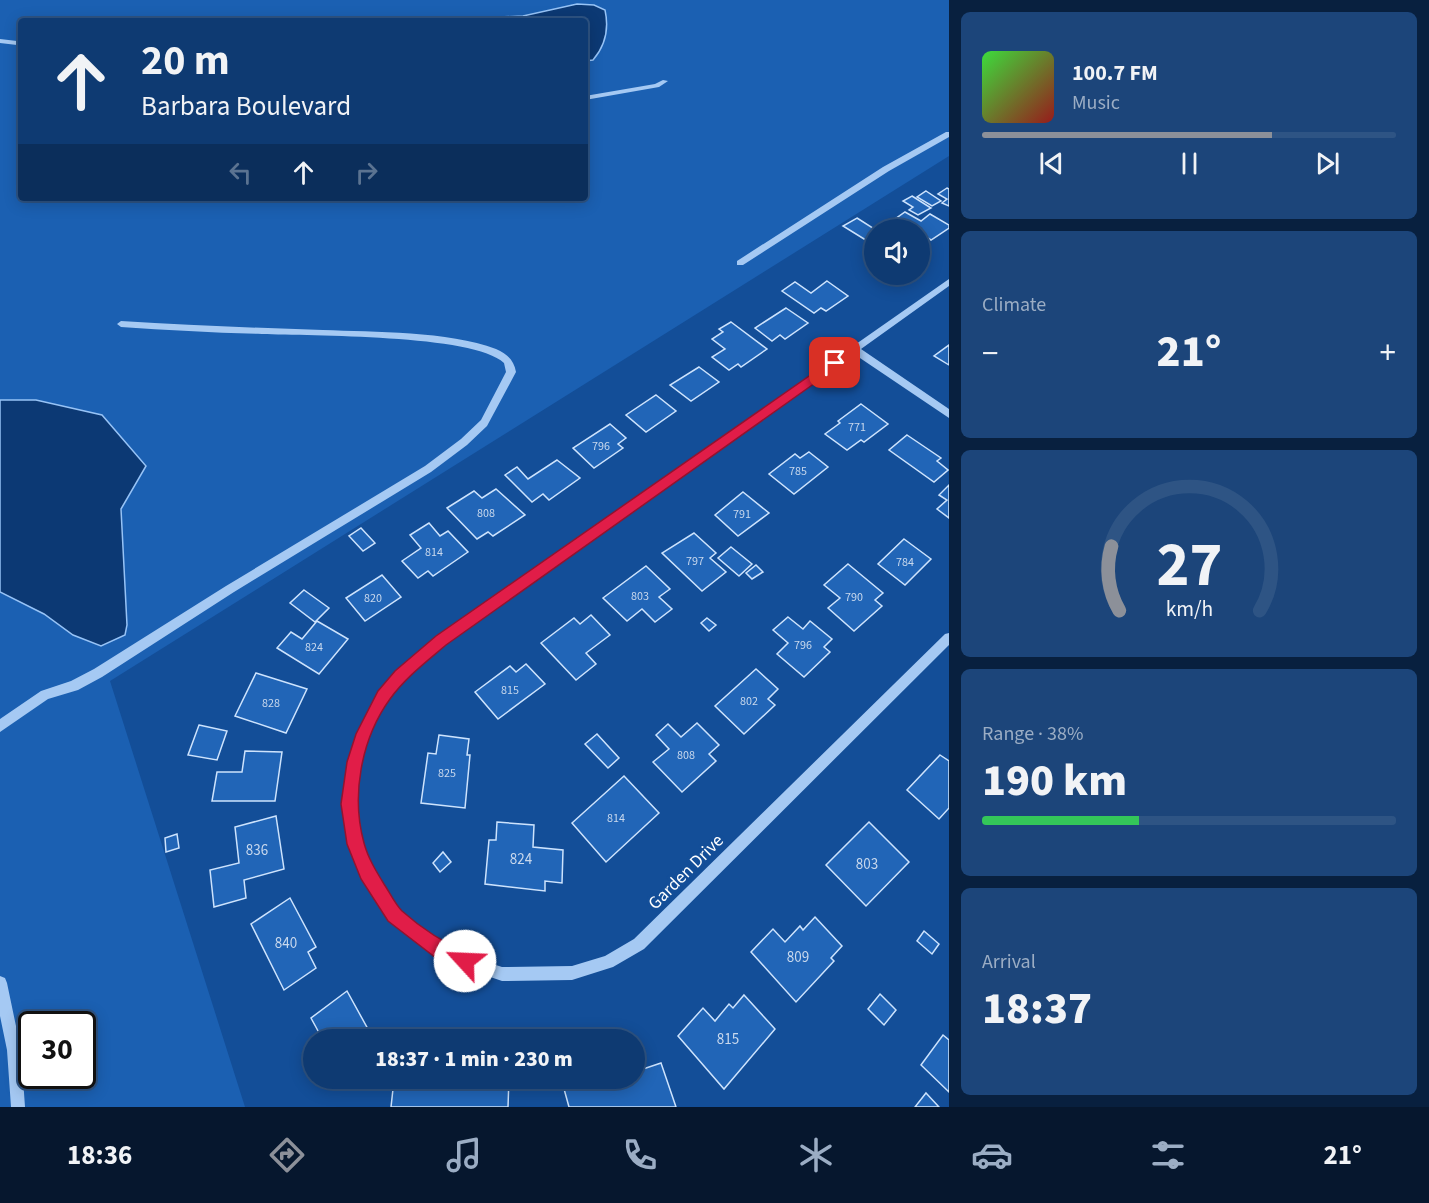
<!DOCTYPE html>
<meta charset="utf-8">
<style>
body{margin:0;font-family:"Source Sans 3",sans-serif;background:#1c457a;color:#f1f3f6;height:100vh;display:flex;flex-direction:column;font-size:22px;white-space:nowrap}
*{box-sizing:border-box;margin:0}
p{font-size:20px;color:#9badc4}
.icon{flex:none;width:33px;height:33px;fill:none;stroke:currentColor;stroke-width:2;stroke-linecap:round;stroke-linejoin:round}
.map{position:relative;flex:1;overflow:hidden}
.side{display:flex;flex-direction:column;gap:12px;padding:12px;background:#08203f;width:480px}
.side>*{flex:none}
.top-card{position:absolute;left:18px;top:18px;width:570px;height:183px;border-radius:6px;box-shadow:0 3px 15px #0003,0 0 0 2px #2e5484;background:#0e3a72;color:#f1f3f6;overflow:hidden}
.fabs{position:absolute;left:864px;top:219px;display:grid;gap:12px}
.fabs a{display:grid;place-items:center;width:66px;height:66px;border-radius:50%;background:#0e3a72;box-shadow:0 3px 15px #0003,0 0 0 2px #2e5484;font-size:30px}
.speed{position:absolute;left:18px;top:1011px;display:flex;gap:12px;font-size:30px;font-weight:700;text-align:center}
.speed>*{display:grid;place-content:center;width:78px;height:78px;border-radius:50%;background:#0e3a72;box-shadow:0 3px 15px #0003,0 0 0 2px #2e5484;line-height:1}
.speed .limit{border:3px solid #111;border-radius:9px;background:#fff;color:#111}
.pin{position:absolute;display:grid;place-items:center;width:51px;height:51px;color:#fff;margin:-26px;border-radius:12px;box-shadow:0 3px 9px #0006}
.me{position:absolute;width:66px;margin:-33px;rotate:295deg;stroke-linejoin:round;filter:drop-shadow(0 0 4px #0008)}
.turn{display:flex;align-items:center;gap:21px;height:126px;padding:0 24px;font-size:27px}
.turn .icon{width:78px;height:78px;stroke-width:2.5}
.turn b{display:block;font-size:42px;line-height:51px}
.lanes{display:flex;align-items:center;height:57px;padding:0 24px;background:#0003;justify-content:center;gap:30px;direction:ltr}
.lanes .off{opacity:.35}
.big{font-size:45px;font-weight:800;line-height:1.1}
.side .card{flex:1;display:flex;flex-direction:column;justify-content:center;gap:9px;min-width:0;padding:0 21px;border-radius:9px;background:#1c457a}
.side .dial{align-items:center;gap:0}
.dial svg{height:156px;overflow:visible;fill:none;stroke:#2e5484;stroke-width:7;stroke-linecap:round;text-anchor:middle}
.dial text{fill:#f1f3f6;stroke:none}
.song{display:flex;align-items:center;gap:18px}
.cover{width:72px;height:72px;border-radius:9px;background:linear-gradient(135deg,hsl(120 70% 55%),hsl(0 70% 35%))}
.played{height:6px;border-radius:3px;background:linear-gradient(90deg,#8c9099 70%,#2e5484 70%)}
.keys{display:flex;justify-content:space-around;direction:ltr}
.heat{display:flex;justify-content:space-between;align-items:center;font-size:33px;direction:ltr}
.charge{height:9px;border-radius:4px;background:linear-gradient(90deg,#34c759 38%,#2e5484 0)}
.trip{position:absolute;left:303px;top:1029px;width:342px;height:60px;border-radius:30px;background:#0e3a72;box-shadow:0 3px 15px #0003,0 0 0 2px #2e5484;font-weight:800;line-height:60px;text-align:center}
.tabs{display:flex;height:96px;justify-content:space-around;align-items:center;background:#06172e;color:#9badc4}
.tabs .icon{width:42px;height:42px}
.tabs .active{color:#8c9099}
.tabs b{font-size:27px;color:#f1f3f6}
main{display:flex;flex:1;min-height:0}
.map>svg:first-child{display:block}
.green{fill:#1b60b2;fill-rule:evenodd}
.water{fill:#0c3974;stroke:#97c3f6;stroke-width:1.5}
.building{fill:#2165b7;stroke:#cde3fd;stroke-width:1.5}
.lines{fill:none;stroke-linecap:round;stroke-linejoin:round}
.minor{fill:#a5c9f3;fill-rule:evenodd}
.route{fill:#e11d48;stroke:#92132f;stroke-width:1.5}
.labels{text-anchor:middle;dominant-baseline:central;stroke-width:6;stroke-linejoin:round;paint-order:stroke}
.number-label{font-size:12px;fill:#c8d8ed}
.near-number-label{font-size:15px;fill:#c8d8ed}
.near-street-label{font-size:18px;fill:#fff;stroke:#134e98}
</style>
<main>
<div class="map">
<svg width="949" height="1107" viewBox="0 0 949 1107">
<rect width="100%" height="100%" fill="#134e98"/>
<path class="green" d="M0,0H949V156L110,681L245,1107H0ZM21,21H585V198H21ZM32,1024H82V1076H32Z"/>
<g class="water">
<path d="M577,4L594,5L605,10C609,28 605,46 593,60L585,61V21H408L523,16Z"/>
<polygon points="0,400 36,400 102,415 146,466 121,509 127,625 125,635 101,646 73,635 44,614 0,592"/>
</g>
<g class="building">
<polygon points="947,188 949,189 949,206 942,203 947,199 938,194"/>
<polygon points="926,191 941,201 932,206 917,197"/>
<polygon points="912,196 931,208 918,215 909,210 913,207 903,201"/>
<polygon points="905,212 921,221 930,214 949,225 949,228 931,240 920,233 920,230 913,230 895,219"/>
<polygon points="857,218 876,230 874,239 869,242 843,226"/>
<polygon points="827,281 848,296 826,311 821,308 814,313 782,291 795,282 811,293"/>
<polygon points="786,308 808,323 785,339 780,335 772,341 755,328"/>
<polygon points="731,322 767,349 741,367 738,364 729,370 712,357 725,349 712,339 723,332 719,329"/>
<polygon points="949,345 949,365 934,356"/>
<polygon points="699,367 719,382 691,401 670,385"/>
<polygon points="656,395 676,411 646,432 626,415"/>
<polygon points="861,404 888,424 864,442 861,440 847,450 825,434 840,423 838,421"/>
<polygon points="610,424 626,438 618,444 623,448 594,468 573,448"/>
<polygon points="907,435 941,458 937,461 948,470 934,482 889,450"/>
<polygon points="809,452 828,467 794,494 769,474 795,454 800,458"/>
<polygon points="557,460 580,478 549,500 543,494 532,502 505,475 517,467 528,479"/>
<polygon points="949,485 949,518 937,509 947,500 939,495"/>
<polygon points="496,489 525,515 493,536 488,532 477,539 447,508 474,491 482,498"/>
<polygon points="743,492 769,513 738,536 715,515"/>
<polygon points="429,523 440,536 448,531 468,552 433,576 428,571 418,578 402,561 421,548 410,535"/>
<polygon points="361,528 375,543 363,551 349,536"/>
<polygon points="694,533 716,553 710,558 726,572 702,591 662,553"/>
<polygon points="904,539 931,559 905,585 878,564"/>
<polygon points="731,547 752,564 739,576 718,558"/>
<polygon points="848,564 883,593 875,600 882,606 854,631 828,608 840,598 824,585"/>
<polygon points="756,565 763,572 752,579 746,573"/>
<polygon points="646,566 670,589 659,597 672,609 655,622 642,609 627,621 603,598"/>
<polygon points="382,575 401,597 365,621 346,598"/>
<polygon points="304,590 329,608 315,622 290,603"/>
<polygon points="591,615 610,635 586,653 596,664 576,680 541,643 574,618 580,624"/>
<polygon points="788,617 803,629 810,621 832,639 824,647 830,652 804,677 777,654 788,643 773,630"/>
<polygon points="707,618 716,625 709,631 701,623"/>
<polygon points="317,621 348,639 319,674 277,648 291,632 302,639"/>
<polygon points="526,664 545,684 498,719 475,692 510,666 516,672"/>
<polygon points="756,669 778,689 768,699 775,705 744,734 715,706"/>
<polygon points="256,673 307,689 286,733 235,716"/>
<polygon points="697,723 719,745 709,754 716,761 682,792 653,762 669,749 656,735 668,724 681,737"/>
<polygon points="199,725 227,731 217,760 188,755"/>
<polygon points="597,734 619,758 608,768 585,744"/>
<polygon points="439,735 469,739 467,755 470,755 465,808 421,803 428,753 436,754"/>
<polygon points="245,751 282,752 275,801 212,801 217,772 242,772"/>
<polygon points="940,755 949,761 949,808 939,819 907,790"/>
<polygon points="624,776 659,813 606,862 572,823"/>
<polygon points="276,816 284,869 244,880 246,898 214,907 210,870 239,863 235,827"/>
<polygon points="497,822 534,825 533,847 563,850 562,883 545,881 545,891 485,884 489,840 496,840"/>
<polygon points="869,822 909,862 866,906 826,865"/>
<polygon points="177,834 179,848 166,852 165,838"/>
<polygon points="443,852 451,862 440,872 433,863"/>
<polygon points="290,898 316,947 308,952 316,968 284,990 251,924"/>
<polygon points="815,917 842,946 831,958 834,961 796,1002 751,952 773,929 785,942 800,926 803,930"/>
<polygon points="924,931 939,944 932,954 917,941"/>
<polygon points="347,991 374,1040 323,1040 311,1018"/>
<polygon points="880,994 896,1010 884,1025 868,1009"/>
<polygon points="744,995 775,1029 724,1089 678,1036 703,1008 715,1021 729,1004 733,1008"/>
<polygon points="943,1035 949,1040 949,1092 921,1065"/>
<polygon points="661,1063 676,1107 569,1107 561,1078 604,1078 605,1082 615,1078 634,1078 634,1072"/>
<polygon points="422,1078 509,1078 508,1107 391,1107 394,1080 422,1083"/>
<polygon points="926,1093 939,1107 915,1107"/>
</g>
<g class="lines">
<g class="minor">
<polygon points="0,39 17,41 20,43 17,45 0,43"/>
<polygon points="663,80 668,81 659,87 585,100 585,96 655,84"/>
<polygon points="946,132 949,132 949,137 889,171 743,265 737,265 737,261 883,167"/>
<polygon points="949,279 949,286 861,349 949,409 949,418 854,354 445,645 404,680 387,700 368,736 360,762 355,804 362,844 372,869 399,910 450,950 502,967 572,966 605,956 634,939 945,634 949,633 949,645 644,949 613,967 572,980 502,981 441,960 389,920 362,878 350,844 343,804 348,762 359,730 379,692 396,672 437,637"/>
<path d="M121,321C188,325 255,328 323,330C374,332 448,331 496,349C507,354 514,360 516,372L487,426L467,445L431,472L234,592L102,677L78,690L48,699L0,732V719L41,691L71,681L94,669L226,586L425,466L461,439L481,420L506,372L504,363C474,334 309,336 262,334C215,333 168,330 121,327L117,324Z"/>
<polygon points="0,976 5,978 7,983 21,1050 25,1107 11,1107 7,1050 0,1016"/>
</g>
</g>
<path class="route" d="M835,358L841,363L839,366L446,645C426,662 405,678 390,699C361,739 351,796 364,843C368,858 376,871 384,884C390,893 395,904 402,911C422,929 446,944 471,955L474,961L471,967L465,970L440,961L388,921L361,879L347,844L341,804L347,762L356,734L378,691L395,671L436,636Z"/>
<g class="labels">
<g class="number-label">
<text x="857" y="427">771</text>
<text x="601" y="446">796</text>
<text x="798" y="471">785</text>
<text x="486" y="513">808</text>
<text x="742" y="514">791</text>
<text x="434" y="552">814</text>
<text x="695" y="561">797</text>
<text x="905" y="562">784</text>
<text x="640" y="596">803</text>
<text x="854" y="597">790</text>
<text x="373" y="598">820</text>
<text x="803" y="645">796</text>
<text x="314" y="647">824</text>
<text x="510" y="690">815</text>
<text x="749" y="701">802</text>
<text x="271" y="703">828</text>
<text x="686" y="755">808</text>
<text x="447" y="773">825</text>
<text x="616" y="818">814</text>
</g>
<g class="near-number-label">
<text x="257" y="850">836</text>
<text x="521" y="859">824</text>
<text x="867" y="864">803</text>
<text x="286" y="943">840</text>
<text x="798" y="957">809</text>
<text x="728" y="1039">815</text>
</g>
<g class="near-street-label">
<text transform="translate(686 872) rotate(-45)">Garden Drive</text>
</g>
</g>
</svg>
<div class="fabs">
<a><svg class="icon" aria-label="sound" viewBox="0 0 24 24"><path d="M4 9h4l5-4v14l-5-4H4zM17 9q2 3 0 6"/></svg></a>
</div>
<div class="speed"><div class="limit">30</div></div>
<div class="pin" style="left:835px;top:363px;background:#d93025"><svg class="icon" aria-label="arrive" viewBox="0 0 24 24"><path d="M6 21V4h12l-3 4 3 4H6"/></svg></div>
<svg class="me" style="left:465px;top:961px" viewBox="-20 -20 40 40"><circle r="19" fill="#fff"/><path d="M0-13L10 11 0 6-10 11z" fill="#e11d48"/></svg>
<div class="trip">18:37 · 1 min · 230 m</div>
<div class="top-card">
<div class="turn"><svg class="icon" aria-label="ahead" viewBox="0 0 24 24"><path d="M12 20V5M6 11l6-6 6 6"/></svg><div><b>20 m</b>Barbara Boulevard</div></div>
<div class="lanes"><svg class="icon off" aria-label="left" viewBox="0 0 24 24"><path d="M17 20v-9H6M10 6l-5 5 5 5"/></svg><svg class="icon" aria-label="ahead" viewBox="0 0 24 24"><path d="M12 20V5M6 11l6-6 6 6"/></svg><svg class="icon off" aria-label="right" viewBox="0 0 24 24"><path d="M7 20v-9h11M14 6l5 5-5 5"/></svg></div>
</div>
</div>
<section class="side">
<div class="card">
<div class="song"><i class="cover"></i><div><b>100.7 FM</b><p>Music</p></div></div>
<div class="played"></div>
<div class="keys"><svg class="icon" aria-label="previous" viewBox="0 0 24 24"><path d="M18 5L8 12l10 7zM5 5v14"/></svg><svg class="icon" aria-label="pause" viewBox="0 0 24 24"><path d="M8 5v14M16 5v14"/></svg><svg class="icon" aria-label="next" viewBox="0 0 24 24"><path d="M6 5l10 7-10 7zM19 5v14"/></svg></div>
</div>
<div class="card"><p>Climate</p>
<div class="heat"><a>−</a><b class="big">21°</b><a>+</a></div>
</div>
<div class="card dial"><svg viewBox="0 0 100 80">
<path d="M14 69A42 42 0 1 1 86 69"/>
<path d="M14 69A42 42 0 0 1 10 36" stroke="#8c9099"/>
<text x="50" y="56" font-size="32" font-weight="700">27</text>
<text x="50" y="72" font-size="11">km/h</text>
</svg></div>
<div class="card"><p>Range · 38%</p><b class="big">190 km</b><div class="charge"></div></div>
<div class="card"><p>Arrival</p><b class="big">18:37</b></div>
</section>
</main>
<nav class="tabs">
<b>18:36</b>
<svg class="icon active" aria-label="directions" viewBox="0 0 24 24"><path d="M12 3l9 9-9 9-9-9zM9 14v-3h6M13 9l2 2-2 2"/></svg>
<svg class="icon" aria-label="music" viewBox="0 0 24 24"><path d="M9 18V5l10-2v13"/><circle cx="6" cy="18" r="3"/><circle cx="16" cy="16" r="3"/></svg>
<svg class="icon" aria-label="phone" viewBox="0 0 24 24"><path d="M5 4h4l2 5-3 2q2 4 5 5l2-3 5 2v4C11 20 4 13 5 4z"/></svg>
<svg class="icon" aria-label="climate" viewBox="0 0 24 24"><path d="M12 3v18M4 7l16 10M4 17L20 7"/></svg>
<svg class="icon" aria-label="car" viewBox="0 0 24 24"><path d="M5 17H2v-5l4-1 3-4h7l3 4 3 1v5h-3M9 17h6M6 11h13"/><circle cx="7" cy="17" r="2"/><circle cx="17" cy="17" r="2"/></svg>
<svg class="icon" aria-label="filters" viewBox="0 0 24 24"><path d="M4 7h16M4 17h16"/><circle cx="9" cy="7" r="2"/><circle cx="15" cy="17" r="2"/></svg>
<b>21°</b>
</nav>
